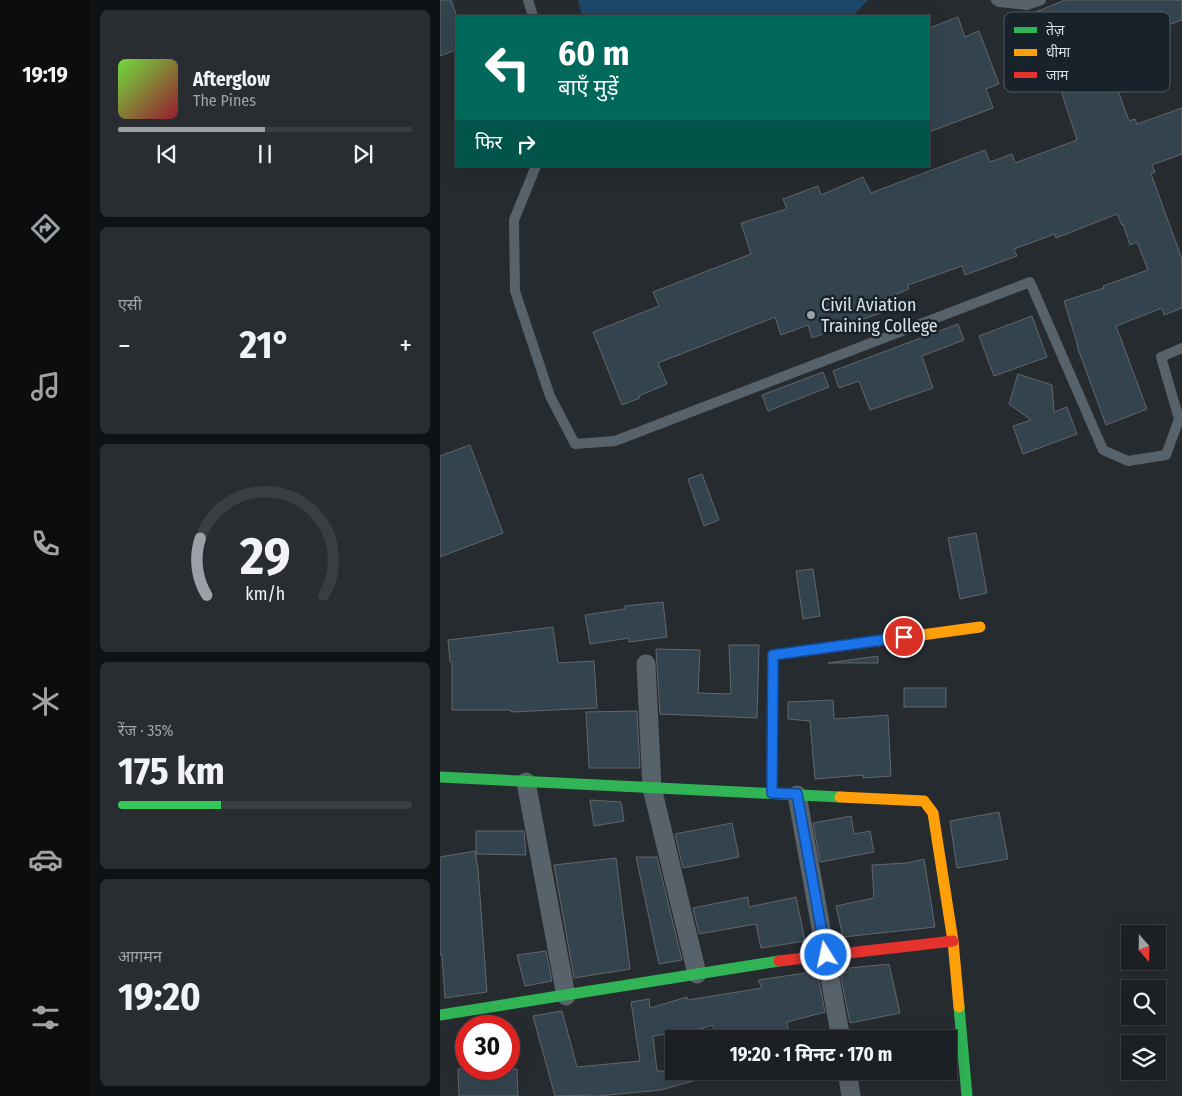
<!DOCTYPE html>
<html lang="hi">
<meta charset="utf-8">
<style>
body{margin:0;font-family:"Fira Sans Condensed","Noto Sans Devanagari",sans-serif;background:#292d31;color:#f1f3f6;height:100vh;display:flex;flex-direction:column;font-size:19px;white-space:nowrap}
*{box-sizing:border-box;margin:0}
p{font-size:16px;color:#a0a3a6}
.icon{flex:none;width:28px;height:28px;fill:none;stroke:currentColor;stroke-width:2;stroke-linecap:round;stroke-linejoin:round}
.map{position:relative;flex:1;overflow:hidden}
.panel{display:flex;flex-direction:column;gap:10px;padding:10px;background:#0f1214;width:350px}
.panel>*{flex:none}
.banner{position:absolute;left:15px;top:15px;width:475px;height:152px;border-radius:0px;box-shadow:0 5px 20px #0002,0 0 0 1px #3a3e41;background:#00695c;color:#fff;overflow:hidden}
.needle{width:32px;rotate:160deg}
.buttons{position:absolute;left:681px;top:925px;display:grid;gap:10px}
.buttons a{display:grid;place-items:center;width:45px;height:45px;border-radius:0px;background:#1c2024;box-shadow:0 5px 20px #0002,0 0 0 1px #3a3e41;font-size:25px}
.speed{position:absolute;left:15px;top:1015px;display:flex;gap:10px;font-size:25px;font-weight:700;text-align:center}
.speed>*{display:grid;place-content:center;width:65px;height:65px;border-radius:50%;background:#1c2024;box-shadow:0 5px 20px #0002,0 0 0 1px #3a3e41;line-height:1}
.speed .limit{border:8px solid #d22;background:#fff;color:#111}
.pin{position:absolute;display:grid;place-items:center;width:42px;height:42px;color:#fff;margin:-21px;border:2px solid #fff;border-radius:50%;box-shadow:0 1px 5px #0007}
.me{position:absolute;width:55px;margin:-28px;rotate:350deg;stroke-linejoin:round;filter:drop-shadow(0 0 4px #0008)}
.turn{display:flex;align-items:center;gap:18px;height:105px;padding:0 20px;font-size:22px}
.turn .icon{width:65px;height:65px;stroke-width:2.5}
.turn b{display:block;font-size:35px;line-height:42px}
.then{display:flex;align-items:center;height:48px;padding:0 20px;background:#0003;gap:10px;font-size:19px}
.big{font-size:38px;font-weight:700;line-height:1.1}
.panel .card{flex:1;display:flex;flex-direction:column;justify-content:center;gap:8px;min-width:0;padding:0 18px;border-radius:8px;background:#292d31}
.panel .dial{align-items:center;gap:0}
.dial svg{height:130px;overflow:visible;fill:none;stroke:#3a3e41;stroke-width:7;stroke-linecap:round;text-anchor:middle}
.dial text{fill:#f1f3f6;stroke:none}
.song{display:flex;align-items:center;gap:15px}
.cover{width:60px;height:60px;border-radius:8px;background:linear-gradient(135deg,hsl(100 70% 55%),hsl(350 70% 35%))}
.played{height:5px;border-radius:2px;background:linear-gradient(90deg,#9ba1a7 50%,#3a3e41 50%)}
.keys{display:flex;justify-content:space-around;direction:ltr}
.heat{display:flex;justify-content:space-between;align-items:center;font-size:28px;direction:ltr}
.charge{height:8px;border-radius:4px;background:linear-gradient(90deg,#34c759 35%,#3a3e41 0)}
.trip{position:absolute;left:225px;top:1030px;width:292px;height:50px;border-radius:0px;background:#1c2024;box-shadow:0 5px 20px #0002,0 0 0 1px #3a3e41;font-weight:700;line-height:50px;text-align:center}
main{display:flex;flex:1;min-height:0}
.dock{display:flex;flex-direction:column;width:90px;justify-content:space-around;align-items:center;background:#0b0d0e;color:#a0a3a6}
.dock .icon{width:35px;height:35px}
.dock .selected{color:#9ba1a7}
.dock b{font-size:22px;color:#f1f3f6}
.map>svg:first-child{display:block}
.green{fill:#1d4869}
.building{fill:#34444f;stroke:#62666b}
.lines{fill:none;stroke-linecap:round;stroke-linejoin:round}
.lane{stroke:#58626b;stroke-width:10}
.street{stroke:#58626b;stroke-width:19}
.fast{stroke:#30b455;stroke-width:11}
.slow{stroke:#ff9f0a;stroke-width:11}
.jam{stroke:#e5322d;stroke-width:11}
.route-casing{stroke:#114b97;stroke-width:12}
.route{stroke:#1a73e8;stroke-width:9}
.poi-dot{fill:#9ba1a7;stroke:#18222a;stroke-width:2}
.labels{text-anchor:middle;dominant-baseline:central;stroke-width:5;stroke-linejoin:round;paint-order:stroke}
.poi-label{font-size:18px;fill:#dae1e7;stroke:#18222a;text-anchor:start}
.key{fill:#18222a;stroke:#525b63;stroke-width:1}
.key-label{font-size:14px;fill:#dae1e7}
</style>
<main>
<nav class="dock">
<b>19:19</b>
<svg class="icon selected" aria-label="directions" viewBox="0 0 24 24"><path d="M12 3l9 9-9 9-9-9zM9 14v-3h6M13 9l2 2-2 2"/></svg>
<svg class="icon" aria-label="music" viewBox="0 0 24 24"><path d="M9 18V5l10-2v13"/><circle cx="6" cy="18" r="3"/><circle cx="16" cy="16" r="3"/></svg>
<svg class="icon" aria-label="phone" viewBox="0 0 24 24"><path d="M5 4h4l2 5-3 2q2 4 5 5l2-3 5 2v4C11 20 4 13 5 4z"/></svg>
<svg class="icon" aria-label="climate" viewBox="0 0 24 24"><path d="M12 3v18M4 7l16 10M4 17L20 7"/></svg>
<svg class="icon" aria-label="car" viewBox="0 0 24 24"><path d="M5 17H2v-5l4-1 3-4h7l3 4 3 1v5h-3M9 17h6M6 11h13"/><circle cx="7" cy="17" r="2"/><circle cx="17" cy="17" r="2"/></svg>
<svg class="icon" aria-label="filters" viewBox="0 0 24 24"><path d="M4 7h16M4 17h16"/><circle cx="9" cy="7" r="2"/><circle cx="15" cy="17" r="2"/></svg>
</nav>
<section class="panel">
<div class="card">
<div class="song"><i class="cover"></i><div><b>Afterglow</b><p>The Pines</p></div></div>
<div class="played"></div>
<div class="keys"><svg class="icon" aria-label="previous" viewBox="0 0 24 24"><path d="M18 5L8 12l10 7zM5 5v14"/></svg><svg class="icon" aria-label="pause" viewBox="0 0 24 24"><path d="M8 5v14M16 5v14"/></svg><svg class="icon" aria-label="next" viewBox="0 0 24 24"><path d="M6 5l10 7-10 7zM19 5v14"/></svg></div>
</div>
<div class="card"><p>एसी</p>
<div class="heat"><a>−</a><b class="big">21°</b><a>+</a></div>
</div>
<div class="card dial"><svg viewBox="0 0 100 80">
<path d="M14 69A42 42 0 1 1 86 69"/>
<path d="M14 69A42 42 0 0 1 10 34" stroke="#9ba1a7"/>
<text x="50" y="56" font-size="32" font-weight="700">29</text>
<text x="50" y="72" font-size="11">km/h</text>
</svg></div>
<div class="card"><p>रेंज · 35%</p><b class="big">175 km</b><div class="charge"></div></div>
<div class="card"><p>आगमन</p><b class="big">19:20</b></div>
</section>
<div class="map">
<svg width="742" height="1096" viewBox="0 0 742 1096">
<rect width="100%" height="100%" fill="#262b30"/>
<polygon class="green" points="138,0 428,0 413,16 142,16"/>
<g class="building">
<polygon points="0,0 11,0 16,14 16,50 0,56"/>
<polygon points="625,0 742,0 742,20 711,31 707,20 658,35 689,121 695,119 697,124 742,108 742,154 712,165 715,172 711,174 742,259 742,308 724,315 722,308 676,326 707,409 666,425 637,346 638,346 624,301 664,288 663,286 708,270 697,242 690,245 683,224 682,225 677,214 616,238 615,234 574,249 577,256 525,275 522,266 468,285 469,289 442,300 446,311 372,338 368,325 341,335 335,317 218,363 227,384 199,396 200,398 182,405 153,332 219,306 213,292 311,254 301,223 347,209 343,199 378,186 381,195 423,177 431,193 545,150 550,162 572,154 575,163 637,140 613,66 590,76 569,23"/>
<polygon points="518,17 525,37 539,31 559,84 546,89 553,108 489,132 489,28"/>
<polygon points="592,316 607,357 554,376 539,336"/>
<polygon points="518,324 524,340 482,356 493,388 430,410 419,381 399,388 393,371"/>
<polygon points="383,372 389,387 328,411 322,395"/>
<polygon points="578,374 612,385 614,412 627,407 637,434 583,454 573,426 591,420 569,404"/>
<polygon points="30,445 63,533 0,557 0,456"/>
<polygon points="262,474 279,520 264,526 248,479"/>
<polygon points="536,533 547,593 520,599 508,538"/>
<polygon points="373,569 380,616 363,619 356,571"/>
<polygon points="223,602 227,637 189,642 189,638 150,644 145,615 185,609 185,606"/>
<polygon points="113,627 118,663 154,661 157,708 71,712 71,710 12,710 12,662 10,662 8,640"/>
<polygon points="289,645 319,645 317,718 220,714 216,649 260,650 258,693 291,694"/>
<polygon points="438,656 438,663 388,663"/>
<rect x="464" y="688" width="42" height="19"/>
<polygon points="393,700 394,719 448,715 451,776 423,778 423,775 375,779 370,721 348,719 348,702"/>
<polygon points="197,711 200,768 149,768 146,712"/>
<polygon points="150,800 181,802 184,821 154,826"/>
<polygon points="559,812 568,859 517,868 510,821"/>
<polygon points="411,816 414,834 430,831 434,852 380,862 373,823"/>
<polygon points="292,823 299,857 243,868 235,834"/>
<polygon points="36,831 84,831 86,855 36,854"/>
<polygon points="35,851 38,869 47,992 5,998 2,955 0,955 0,857"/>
<polygon points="196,857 217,857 242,960 219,964"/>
<polygon points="176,858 190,969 134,978 114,865"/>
<polygon points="484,859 495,927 403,937 396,906 434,898 432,865 467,863"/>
<polygon points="308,897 309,907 356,897 365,941 321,948 316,924 259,934 253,908"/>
<polygon points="106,951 112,981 85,986 77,955"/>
<polygon points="449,964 460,1013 410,1023 400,973 410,971 409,968"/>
<polygon points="372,972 373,977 378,976 385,1012 347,1022 349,1037 341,1039 275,1039 273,1025 239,1035 239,1032 213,1036 217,1071 271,1071 271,1076 221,1090 158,1096 151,1096 151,1095 115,1096 93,1016 122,1011 137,1067 200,1061 191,1002 209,999 210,1008 247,997 248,1000 322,988 318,980"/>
<polygon points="18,1069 77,1069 78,1096 19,1096"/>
</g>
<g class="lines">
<g class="lane">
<polyline points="88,0 93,16"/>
<polyline points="556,0 559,2 587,5 601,0"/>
<polyline points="96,166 74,220 75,291 110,396 135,444 175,441 590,282 663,450 688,461 726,455 739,419 721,357 742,348"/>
</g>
<g class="street">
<polyline points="206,664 212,788 257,974"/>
<polyline points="86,782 126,996"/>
<polyline points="357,795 401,1039"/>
<polyline points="407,1071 411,1096"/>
</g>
<g class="fast">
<polyline points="0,777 400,797"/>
<polyline points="519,1007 527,1096"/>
<polyline points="0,1015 339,961"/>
</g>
<g class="slow">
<polyline points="438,641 540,627"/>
<polyline points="400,797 484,801 493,813 513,941 519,1007"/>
</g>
<g class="jam">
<polyline points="332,793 333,655 438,641"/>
<polyline points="339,961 513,941"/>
</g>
</g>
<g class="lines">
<g class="route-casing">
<polyline id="route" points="386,955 357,794 332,793 333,655 464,637"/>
</g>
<use href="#route" class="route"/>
</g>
<circle class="poi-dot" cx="371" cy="315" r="5"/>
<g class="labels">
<g class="poi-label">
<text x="381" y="305">Civil Aviation<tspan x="381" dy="21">Training College</tspan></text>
</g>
</g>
<rect x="564" y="12" width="166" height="80" rx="8" class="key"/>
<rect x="574" y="27" width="23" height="6" fill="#30b455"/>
<rect x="574" y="49" width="23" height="7" fill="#ff9f0a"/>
<rect x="574" y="72" width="23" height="6" fill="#e5322d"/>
<g class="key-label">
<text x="606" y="35">तेज़</text>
<text x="606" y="57">धीमा</text>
<text x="606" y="80">जाम</text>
</g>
</svg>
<div class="buttons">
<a><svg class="needle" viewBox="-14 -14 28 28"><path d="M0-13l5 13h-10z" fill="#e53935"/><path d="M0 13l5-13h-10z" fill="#a0a3a6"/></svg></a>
<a><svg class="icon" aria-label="search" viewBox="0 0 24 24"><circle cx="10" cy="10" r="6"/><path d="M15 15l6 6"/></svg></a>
<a><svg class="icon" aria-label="layers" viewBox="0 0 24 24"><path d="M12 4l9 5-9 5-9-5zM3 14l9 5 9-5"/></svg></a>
</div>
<div class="speed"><div class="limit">30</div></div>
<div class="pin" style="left:464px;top:637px;background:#d93025"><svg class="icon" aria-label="arrive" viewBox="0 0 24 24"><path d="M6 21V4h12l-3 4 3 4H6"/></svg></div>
<svg class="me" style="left:386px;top:955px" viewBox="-20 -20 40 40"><circle r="17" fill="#1a73e8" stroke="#fff" stroke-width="3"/><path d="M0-11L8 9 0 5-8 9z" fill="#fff"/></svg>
<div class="trip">19:20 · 1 मिनट · 170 m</div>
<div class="banner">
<div class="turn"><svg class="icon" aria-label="left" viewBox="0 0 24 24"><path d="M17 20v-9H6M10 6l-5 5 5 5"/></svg><div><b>60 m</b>बाएँ मुड़ें</div></div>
<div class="then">फिर<svg class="icon" aria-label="right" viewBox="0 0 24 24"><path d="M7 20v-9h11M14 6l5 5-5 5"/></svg></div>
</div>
</div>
</main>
